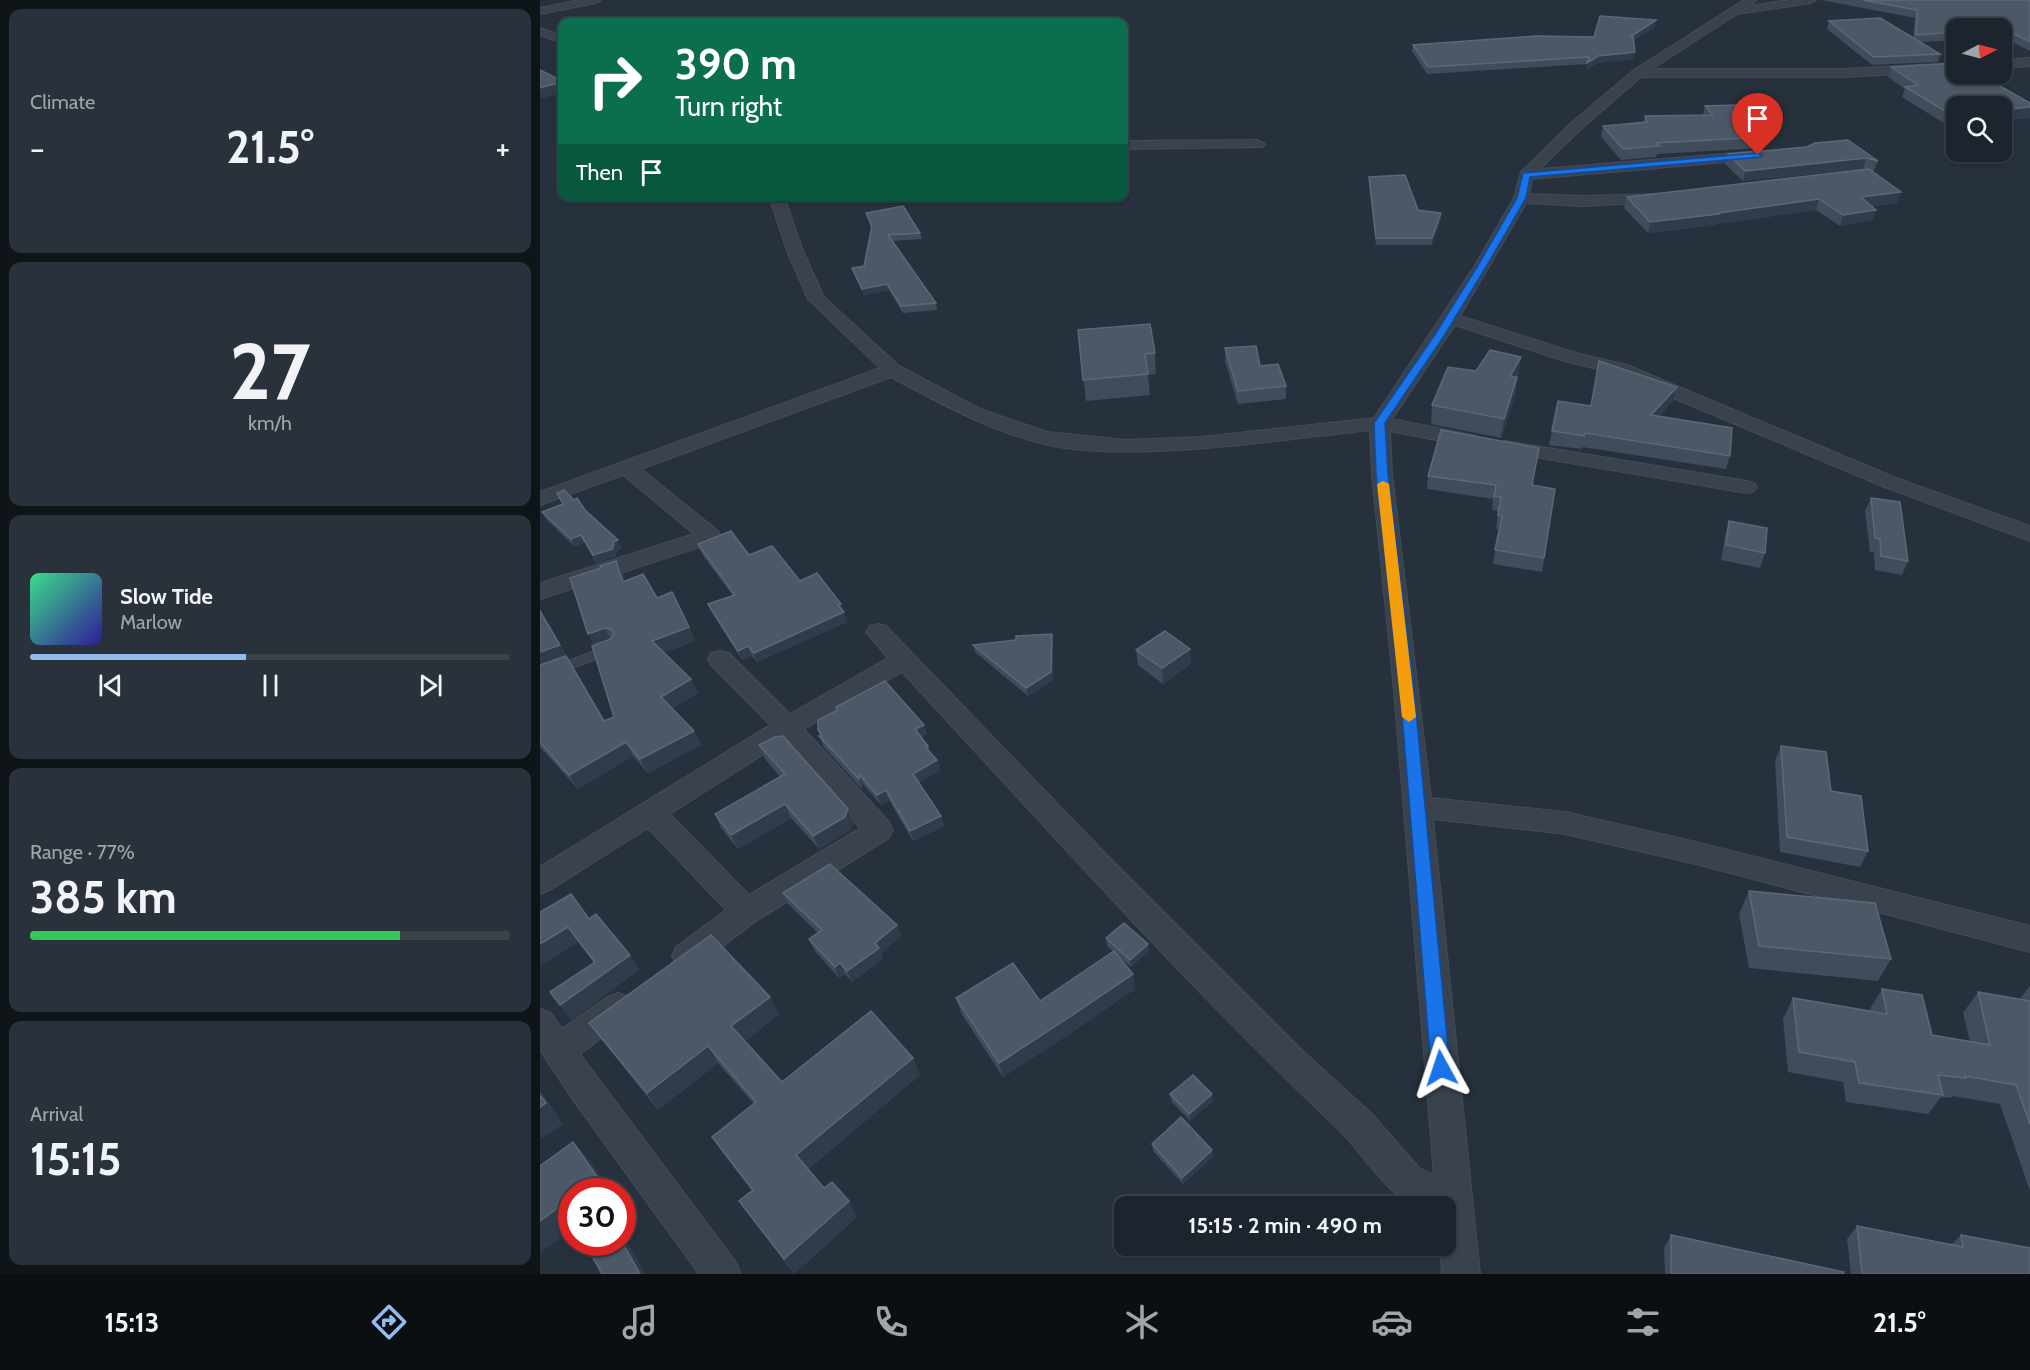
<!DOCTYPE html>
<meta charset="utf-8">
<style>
body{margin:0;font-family:Cabin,sans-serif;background:#29313a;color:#f1f3f6;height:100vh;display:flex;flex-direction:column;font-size:22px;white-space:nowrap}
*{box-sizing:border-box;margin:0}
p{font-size:20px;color:#a0a5aa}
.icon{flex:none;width:33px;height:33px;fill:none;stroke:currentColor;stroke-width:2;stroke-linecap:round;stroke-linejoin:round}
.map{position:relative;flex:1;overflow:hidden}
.drawer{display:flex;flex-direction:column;gap:9px;padding:9px;background:#0f1419;width:540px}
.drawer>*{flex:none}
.guide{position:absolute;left:18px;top:18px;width:570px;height:183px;border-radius:12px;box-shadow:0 2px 4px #0004,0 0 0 2px #3a424a;background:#0b6e4f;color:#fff;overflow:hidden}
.needle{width:39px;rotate:84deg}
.controls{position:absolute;left:1406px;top:18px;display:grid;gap:12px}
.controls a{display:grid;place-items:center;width:66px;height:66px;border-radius:12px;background:#1c252e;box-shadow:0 2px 4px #0004,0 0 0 2px #3a424a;font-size:30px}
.speed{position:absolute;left:18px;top:1178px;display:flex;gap:12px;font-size:30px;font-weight:700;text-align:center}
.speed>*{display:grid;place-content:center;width:78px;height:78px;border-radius:50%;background:#1c252e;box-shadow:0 2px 4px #0004,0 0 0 2px #3a424a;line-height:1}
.speed .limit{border:9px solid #d22;background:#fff;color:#111}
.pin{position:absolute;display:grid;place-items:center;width:51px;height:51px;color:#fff;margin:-62px -26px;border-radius:50% 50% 50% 0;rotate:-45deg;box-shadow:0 0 6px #0007}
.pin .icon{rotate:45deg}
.me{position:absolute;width:66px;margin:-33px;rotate:355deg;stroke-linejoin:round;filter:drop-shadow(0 0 4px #0008)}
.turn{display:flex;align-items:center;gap:21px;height:126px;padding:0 18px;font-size:27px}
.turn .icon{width:78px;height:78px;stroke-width:2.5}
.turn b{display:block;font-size:42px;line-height:51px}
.then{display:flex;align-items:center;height:57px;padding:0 18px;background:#0003;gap:12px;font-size:22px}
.big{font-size:45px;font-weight:700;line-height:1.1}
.drawer .card{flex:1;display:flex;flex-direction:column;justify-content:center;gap:9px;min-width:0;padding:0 21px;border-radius:12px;background:#29313a}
.drawer .dial{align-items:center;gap:0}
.dial b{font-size:78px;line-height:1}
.song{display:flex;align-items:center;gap:18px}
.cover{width:72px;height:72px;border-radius:9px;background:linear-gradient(135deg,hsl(150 70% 55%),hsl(250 70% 35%))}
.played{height:6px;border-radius:3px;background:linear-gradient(90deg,#93bdf1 45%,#3a424a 45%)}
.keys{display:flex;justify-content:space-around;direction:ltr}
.heat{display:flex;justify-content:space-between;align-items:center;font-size:33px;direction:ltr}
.charge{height:9px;border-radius:4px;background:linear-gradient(90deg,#34c759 77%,#3a424a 0)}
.trip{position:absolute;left:574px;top:1196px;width:342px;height:60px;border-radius:12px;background:#1c252e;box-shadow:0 2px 4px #0004,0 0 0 2px #3a424a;font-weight:700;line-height:60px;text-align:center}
.dock{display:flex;height:96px;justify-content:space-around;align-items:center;background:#0b0f12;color:#a0a5aa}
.dock .icon{width:42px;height:42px}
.dock .on{color:#93bdf1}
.dock b{font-size:27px;color:#f1f3f6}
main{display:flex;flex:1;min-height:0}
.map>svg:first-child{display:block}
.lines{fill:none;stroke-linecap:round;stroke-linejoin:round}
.lane-casing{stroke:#434c56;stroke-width:2}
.street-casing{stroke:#434c56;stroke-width:2}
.lane{fill:#3a434d;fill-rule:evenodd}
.street{fill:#3a434d;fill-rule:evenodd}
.wall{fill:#3f4c59}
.shaded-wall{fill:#303c49}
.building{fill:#4c5865;stroke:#5c6875;stroke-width:1.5}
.route{fill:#1a73e8;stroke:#114b97;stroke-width:1.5}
.slow{fill:#f59e0b}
</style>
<main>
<section class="drawer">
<div class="card"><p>Climate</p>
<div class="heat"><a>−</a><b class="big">21.5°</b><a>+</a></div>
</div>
<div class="card dial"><b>27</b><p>km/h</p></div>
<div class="card">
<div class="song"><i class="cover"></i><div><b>Slow Tide</b><p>Marlow</p></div></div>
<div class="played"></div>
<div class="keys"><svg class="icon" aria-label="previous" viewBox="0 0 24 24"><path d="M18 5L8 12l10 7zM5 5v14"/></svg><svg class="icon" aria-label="pause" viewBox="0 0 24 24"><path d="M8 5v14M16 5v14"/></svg><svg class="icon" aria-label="next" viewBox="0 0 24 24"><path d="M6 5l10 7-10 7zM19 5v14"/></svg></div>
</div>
<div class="card"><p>Range · 77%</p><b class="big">385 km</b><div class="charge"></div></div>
<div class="card"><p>Arrival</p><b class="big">15:15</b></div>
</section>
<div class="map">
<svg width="1490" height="1274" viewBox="0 0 1490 1274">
<rect width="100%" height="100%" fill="#26313d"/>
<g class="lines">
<g class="lane-casing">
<polygon id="lane" points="69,646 73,647 75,650 73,653 0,680 0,671"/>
</g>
<g class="street-casing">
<g id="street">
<polygon points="39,0 61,0 56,3 0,14 0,8"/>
<path d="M1204,0H1216L1210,6L1249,0H1276L1271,3L1197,14L1112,69H1303L1416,63V71L1303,77H1101L1041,129L1000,169L1220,151L1227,155L1220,159L992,179L989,194L1043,196L1117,194L1124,198L1117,202L1043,206L986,203L920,316L1036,353L1087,365L1356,478L1490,526V541L1342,486L1074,373L1024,361L915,325L852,419L932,435L939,437L942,441L939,445L932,447L850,431L852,474L891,798L1025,812L1156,842L1490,926V952L1156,864L1025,834L893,819L940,1274H902L900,1245H906V1206C888,1206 869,1205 855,1193C833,1174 816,1145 794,1125C643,982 504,825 362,672L264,729L349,822L353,830L349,838L216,921L158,965L147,969L136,965L132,956L136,947L186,910L108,828L10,890L0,894V867L230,725L171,665L168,659L171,653L180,651L189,653L250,714L348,658L326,632L330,626L338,624L346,626L561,849L764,1052L832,1114L880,1169L894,1175L854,690L832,474L830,430C760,438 689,448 618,451C579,452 538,453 500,443C447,429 399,403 351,377L101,469L178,531L181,536L178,541L0,599V583L154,534L83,475L0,505V492L340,368L268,299L247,251L229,196H244L263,251L284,297L359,366L440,409L507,432L586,440L662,437L834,418L934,267L974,198L981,172L1031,123L1094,70ZM244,741L320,828L209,895L130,814Z"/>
<polygon points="0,28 22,36 22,43 0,35"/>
<polygon points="1490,58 1490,66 1461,68 1461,60"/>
<polygon points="718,140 725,144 723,147 584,149 584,141"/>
<polygon points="966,441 1207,481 1214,483 1217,487 1214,491 1207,493 959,451 956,447 959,443"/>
<polygon points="78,993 89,997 94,1007 89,1017 40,1054 195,1261 201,1274 159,1274 33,1100 0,1050 0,1009 11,1013 22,1029 67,997"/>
</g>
</g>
<use href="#lane" class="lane"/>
<use href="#street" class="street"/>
</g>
<g class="wall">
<polygon points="1281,0 1490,0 1490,51 1463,37 1461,37 1461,28 1416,28 1416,40 1381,42 1400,54 1398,62 1332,65 1287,29 1289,21 1373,38 1375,18"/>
<polygon points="1115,27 1094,40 1093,59 1057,63 1046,70 1047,64 887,74 872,51 873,45 1054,37"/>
<polygon points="1351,67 1490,103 1490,118 1461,120 1461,106 1407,125 1362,97 1365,89 1348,77"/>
<polygon points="1165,106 1210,123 1223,137 1220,148 1117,154 1116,157 1081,160 1061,137 1063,126 1103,123 1105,116 1163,115"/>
<polygon points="1267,147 1338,161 1334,171 1331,171 1357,203 1332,206 1333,220 1300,226 1276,210 1177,224 1176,225 1108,233 1084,208 1087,197 1327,170 1323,169 1203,181 1185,164 1188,154"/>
<polygon points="829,177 878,210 901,213 901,219 892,245 836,245 829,183"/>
<polygon points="326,213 380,233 382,239 353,241 396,303 397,310 363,313 349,290 324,295 314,274 312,268 324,266 331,228"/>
<polygon points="538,330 615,353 616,374 608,375 610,395 546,401"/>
<polygon points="685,348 720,366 746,386 746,399 698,404 685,361"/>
<polygon points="981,357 975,396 961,438 891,424 892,405 936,371"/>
<polygon points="1137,387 1133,400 1119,417 1190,456 1186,469 1042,447 1042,449 1009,445 1012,431 1051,406"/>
<polygon points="888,476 992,485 1015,489 1002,572 953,564 959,529 956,529 958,511 952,510 953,499 887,489"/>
<polygon points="17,493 45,510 82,548 76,550 78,552 75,553 76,556 56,563 45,542 35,547 6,519 2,512 22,504"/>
<polygon points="1331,498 1368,561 1362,575 1335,570 1334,552 1330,552 1325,511"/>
<polygon points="1189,521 1225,553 1220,568 1181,560 1185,536"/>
<polygon points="158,544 209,555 260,581 301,604 307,622 217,662 212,656 202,660 172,613 168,604 193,596 162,554"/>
<polygon points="83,574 85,581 117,598 149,627 155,641 124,653 151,679 158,693 132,708 154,731 161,745 108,773 93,756 38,789 0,747 0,611 64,721 74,717 54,646"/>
<polygon points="513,641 513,680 488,696 435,652 433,645"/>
<polygon points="650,649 651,664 623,684 598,665 596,650"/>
<polygon points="296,707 387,734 381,737 388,746 390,752 397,760 400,770 378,783 401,816 404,826 373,841 349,800 341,805 323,784 322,789 283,746 278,730 297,711"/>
<polygon points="219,745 308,809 313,823 311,830 279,849 251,818 198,849 181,828 175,814 240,777 225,759"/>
<polygon points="1241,746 1291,791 1328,851 1320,867 1240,852 1235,761"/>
<polygon points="1209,891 1351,959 1338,981 1209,968 1199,914"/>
<polygon points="243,893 357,925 361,936 341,953 343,959 312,982 305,974 299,978 274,950 269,939 278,933 248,904"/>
<polygon points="0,912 49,919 90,955 99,970 31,1020 54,963 38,942 0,966"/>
<polygon points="566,938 609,951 591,967 577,955 595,989 531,1033 463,1077 421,1013 416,998 500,1001 574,952 567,946"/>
<polygon points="1490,986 1490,1191 1460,1104 1413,1096 1411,1098 1401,1097 1388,1114 1306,1102 1303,1082 1248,1072 1243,1019 1253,998 1330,1012 1330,1009 1342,989 1392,1035 1430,1041 1423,1013 1438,992 1480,999"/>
<polygon points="239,1014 205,1041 242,1082 373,1058 380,1075 268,1169 284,1188 317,1217 254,1274 199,1201 212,1191 183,1153 172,1137 214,1104 178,1063 118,1110 62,1040 49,1023"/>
<polygon points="630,1094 672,1094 673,1101 650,1121 631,1101"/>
<polygon points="612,1144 673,1156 643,1184 613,1151"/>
<polygon points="1317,1226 1411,1245 1421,1235 1490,1274 1311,1274 1307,1239"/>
<polygon points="1131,1235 1304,1274 1125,1274 1124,1248"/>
</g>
<g class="shaded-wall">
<polygon points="1116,20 1115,27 1089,43 1090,37"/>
<polygon points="1095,52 1093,59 1057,63 1046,70 1047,63 1058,56"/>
<polygon points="22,82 22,93 0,99 0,88"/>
<polygon points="1490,107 1490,118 1461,120 1461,110"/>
<polygon points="1410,114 1416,114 1416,124 1407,125"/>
<polygon points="1326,158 1323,169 1203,181 1205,171"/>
<polygon points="1361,192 1357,203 1318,207 1321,197"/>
<polygon points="1279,199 1276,210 1177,224 1176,225 1108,233 1110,222"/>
<polygon points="1336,210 1333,220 1300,226 1303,215"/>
<polygon points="901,213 901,219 892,245 892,238"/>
<polygon points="347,284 349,290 324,295 322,289"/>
<polygon points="981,357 975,396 961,438 970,376"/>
<polygon points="1137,387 1133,400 1108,429 1111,415"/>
<polygon points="41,535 45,542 35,547 31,539"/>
<polygon points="78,540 82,548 76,550 78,552 75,553 76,556 56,563 53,555 72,546 73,542"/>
<polygon points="76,561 83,574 90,596 83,582"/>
<polygon points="301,604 307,622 217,662 214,653"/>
<polygon points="149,627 155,641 119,655 112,641"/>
<polygon points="65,628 72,642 55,648 48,634"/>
<polygon points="512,634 513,641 513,680 488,696 486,688"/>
<polygon points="20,645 27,659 0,669 0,652"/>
<polygon points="208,646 212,656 202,660 198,651"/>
<polygon points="650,649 651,664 623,684 622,668"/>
<polygon points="151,679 158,693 128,711 121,697"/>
<polygon points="384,725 387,734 378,739 375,729"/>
<polygon points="154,731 161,745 108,773 100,759"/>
<polygon points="86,742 93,756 38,789 29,775"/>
<polygon points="397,760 400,770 376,784 373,774"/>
<polygon points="320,775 323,784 322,789 319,779"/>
<polygon points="346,790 349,800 341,805 337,795"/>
<polygon points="245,804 251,818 198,849 191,835"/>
<polygon points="308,809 313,823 311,830 279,849 273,836"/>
<polygon points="401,816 404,826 373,841 370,831"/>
<polygon points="357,925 361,936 341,953 343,959 312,982 307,971 335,943"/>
<polygon points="28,927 38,942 0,966 0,944"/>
<polygon points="608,944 609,951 591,967 590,960"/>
<polygon points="90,955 99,970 31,1020 20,1005"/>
<polygon points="300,963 305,974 299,978 295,967"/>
<polygon points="593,974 595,989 531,1033 463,1077 459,1063"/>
<polygon points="230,997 239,1014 201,1044 191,1026"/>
<polygon points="168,1046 178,1063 118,1110 107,1093"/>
<polygon points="373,1058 380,1075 265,1171 256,1155"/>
<polygon points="0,1090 23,1124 0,1140"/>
<polygon points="672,1094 673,1101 650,1121 649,1114"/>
<polygon points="33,1142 50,1161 70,1191 52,1191 49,1185"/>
<polygon points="672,1150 673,1156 643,1184 642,1178"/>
<polygon points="309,1201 317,1217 254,1274 244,1259"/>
<polygon points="23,1204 32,1213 32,1229 0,1253 0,1221"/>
<polygon points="82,1233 106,1274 100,1274 82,1242"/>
</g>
<g class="building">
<polygon points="1323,0 1490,0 1490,42 1465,29 1461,28 1416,28 1416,32 1376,35 1377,10"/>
<polygon points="1060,16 1116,20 1090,37 1093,36 1095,52 1058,56 1047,63 1049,57 888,67 873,45 997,36 1054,37"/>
<polygon points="1340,18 1400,54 1334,57 1289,21"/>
<polygon points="1416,63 1416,74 1439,74 1490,103 1490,107 1461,110 1461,106 1416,106 1416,114 1410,114 1365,87 1378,85 1351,67"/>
<polygon points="0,70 22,81 22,82 0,88"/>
<polygon points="1198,105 1210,123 1223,137 1116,143 1119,146 1083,149 1063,126 1107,122 1105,116 1173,115 1165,106"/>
<polygon points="1308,140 1338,161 1326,158 1205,171 1188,154 1267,147 1275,143"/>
<polygon points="1329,169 1361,192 1321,197 1336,210 1303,215 1279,199 1178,213 1179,214 1110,222 1087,197"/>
<polygon points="865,175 878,210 901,213 892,238 836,238 829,177"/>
<polygon points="363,206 380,233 348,235 396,303 361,306 347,284 322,289 312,268 324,266 332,226 326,213"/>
<polygon points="610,324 615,353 605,354 608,374 543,380 538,330"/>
<polygon points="716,346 720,366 738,364 746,386 698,391 685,348"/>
<polygon points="950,350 981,357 970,376 977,377 964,419 892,405 908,367 936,371"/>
<polygon points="1059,361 1137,387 1111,415 1192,428 1190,456 1045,433 1044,436 1012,431 1018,401 1051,406"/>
<polygon points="901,430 999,448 992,485 1015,489 1004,558 955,550 962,516 958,515 961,497 954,496 956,485 888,476"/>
<polygon points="24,490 34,500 37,498 45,510 78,540 73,542 74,545 72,546 73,549 53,555 41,535 31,539 2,512 23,504 17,493"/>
<polygon points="1331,498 1360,502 1368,561 1341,556 1340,539 1335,538"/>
<polygon points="1189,521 1227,528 1225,553 1186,545"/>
<polygon points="191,531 209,555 232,546 260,581 277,573 301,604 298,605 304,612 214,653 208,646 198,651 168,604 195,595 158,544"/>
<polygon points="76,561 83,582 103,574 117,598 132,592 149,627 112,641 151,679 121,697 154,731 100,759 86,742 29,775 0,742 0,665 26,656 64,721 74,717 52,646 71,639 74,633 71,629 65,628 48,634 30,578 61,568 60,566"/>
<polygon points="0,611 20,645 0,652"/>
<polygon points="625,631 650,649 622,668 596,650"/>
<polygon points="512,634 511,672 486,688 433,645 476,640 476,636"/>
<polygon points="345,681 384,725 375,729 388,746 385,747 397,760 373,774 401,816 370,831 346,790 337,795 320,775 319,779 279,736 282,736 278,730 278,720 298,710 296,707"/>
<polygon points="243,736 308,809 305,817 273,836 245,804 191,835 175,814 245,774 219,745 235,737"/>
<polygon points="1241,746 1286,752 1291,791 1321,796 1328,851 1247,837"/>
<polygon points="290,864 357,925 335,943 339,948 307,971 300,963 295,967 269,939 282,930 243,893"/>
<polygon points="1209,891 1335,903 1351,959 1219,946"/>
<polygon points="31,894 49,919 56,914 90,955 20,1005 10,992 55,962 28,927 0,944 0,912"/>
<polygon points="584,923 608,944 590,960 566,938"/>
<polygon points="171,935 230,997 191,1026 242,1082 331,1011 373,1058 256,1155 284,1188 292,1182 309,1201 244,1259 199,1201 213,1190 172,1137 216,1102 168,1046 107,1093 49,1023"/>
<polygon points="574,951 593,974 528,1018 459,1063 416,998 473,963 500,1001"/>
<polygon points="1342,989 1382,995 1392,1035 1450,1045 1438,992 1490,1001 1490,1124 1476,1085 1425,1076 1426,1078 1398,1075 1403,1095 1319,1083 1315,1062 1259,1052 1253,998 1347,1014"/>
<polygon points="653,1075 672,1094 649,1114 630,1094"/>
<polygon points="0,1095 6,1103 0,1107"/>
<polygon points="641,1117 672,1150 642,1178 612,1144"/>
<polygon points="33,1142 58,1178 49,1185 52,1191 32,1191 32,1219 23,1204 0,1221 0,1166"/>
<polygon points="1317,1226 1423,1247 1421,1235 1490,1248 1490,1274 1322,1274"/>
<polygon points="1131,1235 1304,1272 1304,1274 1131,1274"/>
<polygon points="44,1242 82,1242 100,1274 62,1274"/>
</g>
<polygon class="route" points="1218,153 1222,155 1221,157 990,177 986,198 946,267 904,336 845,423 848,474 874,690 910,1068 907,1074 901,1077 894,1074 891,1068 860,690 836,474 834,423 894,336 937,267 977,198 983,173"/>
<polygon class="slow" points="843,481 849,484 876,717 869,722 862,717 837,484"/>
</svg>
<div class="controls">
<a><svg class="needle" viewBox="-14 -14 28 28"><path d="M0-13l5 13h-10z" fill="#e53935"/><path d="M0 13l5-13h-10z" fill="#a0a5aa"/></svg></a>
<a><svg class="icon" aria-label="search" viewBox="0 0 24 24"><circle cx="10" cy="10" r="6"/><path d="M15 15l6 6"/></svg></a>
</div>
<div class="speed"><div class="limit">30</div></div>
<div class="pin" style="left:1218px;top:155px;background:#d93025"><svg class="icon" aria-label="arrive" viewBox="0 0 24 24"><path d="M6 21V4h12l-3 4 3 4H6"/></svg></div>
<svg class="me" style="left:901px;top:1068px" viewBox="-20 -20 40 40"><path d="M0-17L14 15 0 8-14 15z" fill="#1a73e8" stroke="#fff" stroke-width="4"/></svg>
<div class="trip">15:15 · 2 min · 490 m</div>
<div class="guide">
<div class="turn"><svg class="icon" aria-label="right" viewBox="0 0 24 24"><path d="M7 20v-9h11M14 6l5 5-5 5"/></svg><div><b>390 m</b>Turn right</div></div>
<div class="then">Then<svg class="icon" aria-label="arrive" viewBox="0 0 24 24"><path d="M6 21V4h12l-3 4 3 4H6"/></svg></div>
</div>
</div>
</main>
<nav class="dock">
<b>15:13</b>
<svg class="icon on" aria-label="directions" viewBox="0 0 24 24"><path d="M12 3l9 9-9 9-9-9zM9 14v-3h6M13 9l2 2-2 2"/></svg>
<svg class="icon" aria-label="music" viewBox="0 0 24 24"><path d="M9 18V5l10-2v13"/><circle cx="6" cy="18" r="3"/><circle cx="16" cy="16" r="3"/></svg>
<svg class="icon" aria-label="phone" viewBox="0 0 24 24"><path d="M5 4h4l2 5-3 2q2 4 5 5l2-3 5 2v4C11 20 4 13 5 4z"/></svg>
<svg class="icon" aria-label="climate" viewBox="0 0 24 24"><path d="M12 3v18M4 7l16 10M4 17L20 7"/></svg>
<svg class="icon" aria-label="car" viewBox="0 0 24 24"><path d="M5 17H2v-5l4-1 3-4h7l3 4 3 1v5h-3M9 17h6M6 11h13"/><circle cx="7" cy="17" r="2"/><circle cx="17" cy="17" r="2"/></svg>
<svg class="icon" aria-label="filters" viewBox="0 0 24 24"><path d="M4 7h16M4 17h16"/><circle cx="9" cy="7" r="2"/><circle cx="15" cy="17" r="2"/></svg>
<b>21.5°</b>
</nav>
